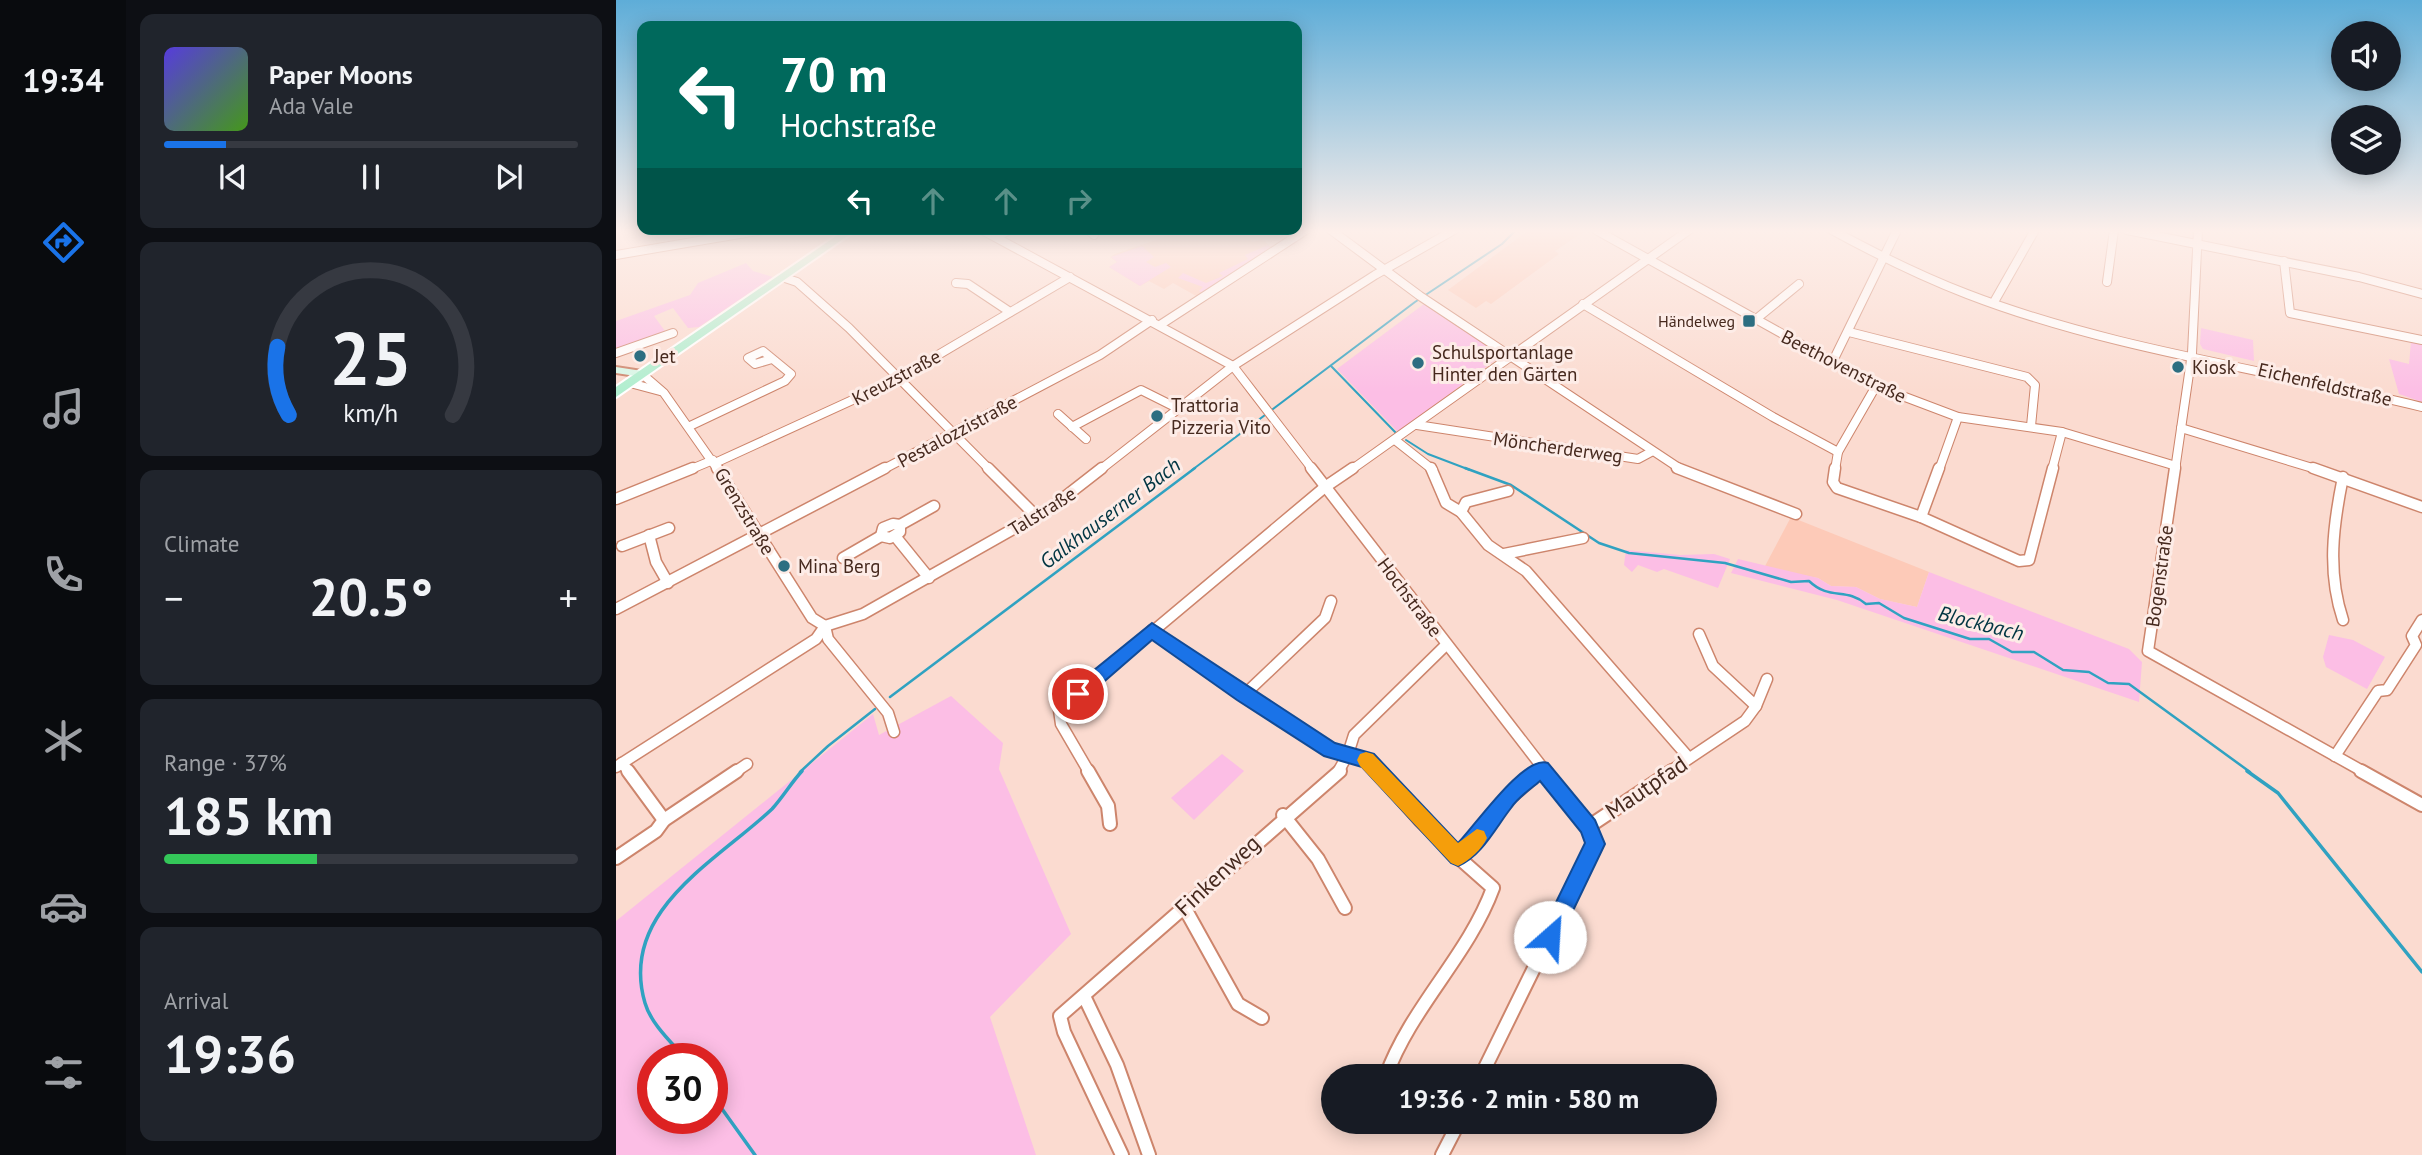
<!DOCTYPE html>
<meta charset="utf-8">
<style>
body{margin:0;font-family:"PT Sans",sans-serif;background:#20242c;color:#f1f3f6;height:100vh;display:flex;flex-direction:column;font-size:26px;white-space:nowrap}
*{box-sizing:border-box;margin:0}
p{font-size:23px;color:#9ea1a6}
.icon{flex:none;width:38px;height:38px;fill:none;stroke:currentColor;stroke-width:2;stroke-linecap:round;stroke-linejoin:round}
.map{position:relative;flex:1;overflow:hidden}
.panel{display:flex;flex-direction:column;gap:14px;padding:14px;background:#0d0f14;width:490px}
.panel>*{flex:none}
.guide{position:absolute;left:21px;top:21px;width:665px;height:214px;border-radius:14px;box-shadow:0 4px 18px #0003;background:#00695c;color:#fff;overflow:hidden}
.fabs{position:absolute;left:1715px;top:21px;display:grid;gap:14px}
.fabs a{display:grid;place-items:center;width:70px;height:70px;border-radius:50%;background:#171b24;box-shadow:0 4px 18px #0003;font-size:35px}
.speed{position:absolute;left:21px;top:1043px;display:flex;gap:14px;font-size:35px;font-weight:700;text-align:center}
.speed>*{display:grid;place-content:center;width:91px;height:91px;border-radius:50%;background:#171b24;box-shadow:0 4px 18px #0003;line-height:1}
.speed .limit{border:10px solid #d22;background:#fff;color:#111}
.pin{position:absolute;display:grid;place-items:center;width:60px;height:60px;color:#fff;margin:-30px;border:4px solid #fff;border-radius:50%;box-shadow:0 2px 7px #0007}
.me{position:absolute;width:77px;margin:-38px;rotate:26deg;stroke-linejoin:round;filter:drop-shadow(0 0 5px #0008)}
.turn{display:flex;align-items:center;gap:24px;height:147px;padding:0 28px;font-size:32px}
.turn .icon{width:91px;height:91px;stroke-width:2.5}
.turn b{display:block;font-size:49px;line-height:60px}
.lanes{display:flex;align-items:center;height:66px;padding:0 28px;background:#0003;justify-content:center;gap:35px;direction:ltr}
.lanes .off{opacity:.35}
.big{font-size:52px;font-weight:700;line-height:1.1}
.panel .widget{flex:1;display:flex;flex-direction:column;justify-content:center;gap:10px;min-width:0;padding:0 24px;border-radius:14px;background:#20242c}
.panel .dial{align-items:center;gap:0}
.dial svg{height:182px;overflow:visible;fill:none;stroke:#363941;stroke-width:7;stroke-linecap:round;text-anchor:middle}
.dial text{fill:#f1f3f6;stroke:none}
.song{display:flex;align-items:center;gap:21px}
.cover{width:84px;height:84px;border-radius:10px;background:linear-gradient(135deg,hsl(250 70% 55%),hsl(100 70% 35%))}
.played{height:7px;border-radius:4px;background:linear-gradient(90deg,#1a73e8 15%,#363941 15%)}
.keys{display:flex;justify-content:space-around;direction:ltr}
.heat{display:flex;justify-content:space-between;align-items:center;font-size:38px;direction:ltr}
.charge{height:10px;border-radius:5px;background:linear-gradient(90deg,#34c759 37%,#363941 0)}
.trip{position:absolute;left:705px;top:1064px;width:396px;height:70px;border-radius:35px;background:#171b24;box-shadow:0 4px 18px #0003;font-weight:700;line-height:70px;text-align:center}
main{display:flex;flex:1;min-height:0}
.tab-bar{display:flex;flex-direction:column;width:126px;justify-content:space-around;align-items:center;background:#090b0e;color:#9ea1a6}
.tab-bar .icon{width:49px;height:49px}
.tab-bar .on{color:#1a73e8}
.tab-bar b{font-size:32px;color:#f1f3f6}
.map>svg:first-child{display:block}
.built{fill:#fdcab8}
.green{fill:#fcbee5;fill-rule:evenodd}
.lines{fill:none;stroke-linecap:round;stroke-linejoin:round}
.stream-far2{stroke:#30a2c1;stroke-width:2}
.stream-far1{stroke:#30a2c1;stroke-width:2.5}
.stream{stroke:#30a2c1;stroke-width:3.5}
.street-far2-casing{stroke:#cd856c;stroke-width:10}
.street-far1-casing{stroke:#cd856c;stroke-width:13}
.street-casing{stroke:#cd856c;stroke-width:16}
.secondary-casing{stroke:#cd856c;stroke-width:4}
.primary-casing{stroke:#fff;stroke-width:4}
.street-far2{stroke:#fff;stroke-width:8}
.street-far1{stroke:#fff;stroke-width:10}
.street{stroke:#fff;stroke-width:12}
.secondary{fill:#d8f7e7;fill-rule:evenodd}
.primary{fill:#b0eecf;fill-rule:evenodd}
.route{fill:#1a73e8;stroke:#114b97;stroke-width:2}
.slow{fill:#f59e0b}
.poi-dot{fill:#2d6e81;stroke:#fdece7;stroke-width:2.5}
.labels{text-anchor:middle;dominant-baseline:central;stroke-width:6;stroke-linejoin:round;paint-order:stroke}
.far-poi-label{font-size:16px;fill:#46291e;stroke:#fdece7;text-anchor:end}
.poi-label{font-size:19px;fill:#46291e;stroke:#fdece7;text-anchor:start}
.street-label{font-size:19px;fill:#46291e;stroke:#fdece7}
.water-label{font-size:21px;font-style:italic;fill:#013542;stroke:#fdece7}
.near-street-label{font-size:23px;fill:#46291e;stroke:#fdece7}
</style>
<main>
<nav class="tab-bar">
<b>19:34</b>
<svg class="icon on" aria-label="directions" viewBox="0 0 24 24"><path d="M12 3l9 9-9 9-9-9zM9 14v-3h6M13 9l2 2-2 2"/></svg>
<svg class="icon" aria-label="music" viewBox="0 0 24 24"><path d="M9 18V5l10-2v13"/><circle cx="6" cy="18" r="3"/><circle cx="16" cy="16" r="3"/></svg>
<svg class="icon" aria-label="phone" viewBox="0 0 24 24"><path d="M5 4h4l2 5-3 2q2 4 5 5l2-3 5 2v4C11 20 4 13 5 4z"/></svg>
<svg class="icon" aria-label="climate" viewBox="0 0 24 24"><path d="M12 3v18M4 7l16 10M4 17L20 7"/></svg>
<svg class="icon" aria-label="car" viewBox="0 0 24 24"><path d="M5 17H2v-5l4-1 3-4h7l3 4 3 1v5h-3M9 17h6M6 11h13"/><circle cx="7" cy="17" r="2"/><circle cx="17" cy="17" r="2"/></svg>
<svg class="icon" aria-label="filters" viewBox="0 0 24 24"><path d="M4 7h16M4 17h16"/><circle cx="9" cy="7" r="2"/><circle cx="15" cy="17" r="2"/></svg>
</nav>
<section class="panel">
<div class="widget">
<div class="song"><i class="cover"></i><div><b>Paper Moons</b><p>Ada Vale</p></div></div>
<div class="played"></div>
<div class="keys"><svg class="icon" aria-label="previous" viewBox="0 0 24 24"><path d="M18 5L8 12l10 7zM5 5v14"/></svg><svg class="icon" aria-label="pause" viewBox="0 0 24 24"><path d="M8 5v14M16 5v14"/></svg><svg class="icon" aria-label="next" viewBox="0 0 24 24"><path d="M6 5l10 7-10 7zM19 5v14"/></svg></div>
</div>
<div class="widget dial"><svg viewBox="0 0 100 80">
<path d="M14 69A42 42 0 1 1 86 69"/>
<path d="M14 69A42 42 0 0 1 9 39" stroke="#1a73e8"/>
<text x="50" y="56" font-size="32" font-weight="700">25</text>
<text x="50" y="72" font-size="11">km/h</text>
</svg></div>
<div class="widget"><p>Climate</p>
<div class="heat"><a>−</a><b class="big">20.5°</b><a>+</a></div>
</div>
<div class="widget"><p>Range · 37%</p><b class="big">185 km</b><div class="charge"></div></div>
<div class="widget"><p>Arrival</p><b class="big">19:36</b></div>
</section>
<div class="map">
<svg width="1806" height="1155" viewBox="0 0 1806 1155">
<rect width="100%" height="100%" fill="#fbdbd0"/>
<g class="built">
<polygon points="569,230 631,230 628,233 637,242 646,239 657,249 582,297 557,283 548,289 533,281 524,286 493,267 501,262 494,257 499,254"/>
<polygon points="913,230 970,230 939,251 943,254 875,304 870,301 860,308 832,290"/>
<polygon points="1175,517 1313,572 1301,607 1264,599 1240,587 1215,586 1202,578 1148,568"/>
</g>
<g class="green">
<polygon points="652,245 655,249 587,293 583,291 587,287 562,278 567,273 590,283 607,276 603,273 632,259 629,255"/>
<polygon points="526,246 538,257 530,262 539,267 550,263 555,267 524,286 493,267 501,262 495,257"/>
<polygon points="130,263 137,271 157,277 83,327 72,328 57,308 38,316 49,331 0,350 0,321 74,295 82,283"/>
<polygon points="808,304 882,352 882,358 782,432 721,369"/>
<polygon points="1585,328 1637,340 1638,361 1587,349 1584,344"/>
<polygon points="1795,342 1806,344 1806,402 1783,394 1773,359 1793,364"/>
<polygon points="1010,550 1064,555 1098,554 1114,559 1102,588 1048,569 1041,572 1022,565 1016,572 1008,565"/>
<polygon points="1122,559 1202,578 1215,586 1240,587 1264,599 1301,607 1313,572 1513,649 1526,662 1523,702 1221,600 1115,573"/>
<polygon points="1713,635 1737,640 1769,657 1751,689 1710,667 1707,657"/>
<path d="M335,696L387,743L383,769L455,934L374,1017L420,1155H0V921L257,714L263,735ZM37,1059H96V1118H37Z"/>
<polygon points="606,754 628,771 578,820 555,798"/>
</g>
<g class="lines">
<g class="stream-far2">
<polyline points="715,366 780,433"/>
<polyline points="790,440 812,454 854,470"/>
<polyline points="576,470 799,302 886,244 900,230"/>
</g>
<g class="stream-far1">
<path d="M849,468L895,485L983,543L1013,553L1109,563L1175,582L1193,581C1214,601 1230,587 1250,604L1263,603L1288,618L1354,639H1373L1396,652H1418L1447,670L1473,672L1492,683L1513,684L1634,772"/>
<polyline points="274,697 579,468"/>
<polyline points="184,772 212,746 259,709"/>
</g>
<g class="stream">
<polyline points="1631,771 1662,793 1806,972"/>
<path d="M70,1059C56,1043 35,1024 29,1003C2,911 101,861 156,809C167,797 175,783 186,771"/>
<polyline points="96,1095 139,1155"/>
</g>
<g class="street-far2-casing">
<g id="street-far2">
<polyline points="366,230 617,366 697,470"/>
<polyline points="472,230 478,235"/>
<polyline points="715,230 804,296 1066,470"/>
<polyline points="980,230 1260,386 1342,417 1446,432 1560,466"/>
<path d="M1216,230C1260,254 1304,276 1351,294C1496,350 1655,370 1806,407"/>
<polyline points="1511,230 1743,277 1806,294"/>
<polyline points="380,237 394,230"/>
<polyline points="0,255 147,230"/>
<polyline points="1668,261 1674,313 1806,340"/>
<polyline points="166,277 181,282 233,328 374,470"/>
<polyline points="1491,282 1498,230"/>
<polyline points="340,283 352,284 394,312"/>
<polyline points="1378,302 1419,230"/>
<polyline points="967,304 1157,417 1222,452"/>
<polyline points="1139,320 1183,284"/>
<polyline points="544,325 690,230"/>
<polyline points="1233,332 1411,377 1419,385 1415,426"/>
<polyline points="0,353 57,333"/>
<polyline points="1216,363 1281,230"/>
<polyline points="26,374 48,393 102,470"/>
<polyline points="14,383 44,391"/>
<polyline points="442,414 470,439"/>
<polyline points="801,425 1022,459 1035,452"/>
<polyline points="74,426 169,381 175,374 147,351 132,358 139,364 156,359"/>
<polyline points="456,427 525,390 563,409"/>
<polyline points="1565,428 1703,470"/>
<polyline points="779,440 817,470"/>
<polyline points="99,463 278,381 454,277"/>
<polyline points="73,470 97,460"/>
<polyline points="266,470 484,355 536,320"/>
<polyline points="484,470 617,366 759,275 838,230"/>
<polyline points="735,470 1073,230"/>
<polyline points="1219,470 1222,452 1260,386"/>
<polyline points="1323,470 1342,417"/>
<polyline points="1436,470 1446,432"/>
<polyline points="1559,470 1576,353 1582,230"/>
</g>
</g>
<g class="street-far1-casing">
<g id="street-far1">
<polyline points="101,468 196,618 209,626 212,639 272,713 278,732"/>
<polyline points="372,468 420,516"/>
<polyline points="695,468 930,772"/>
<polyline points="815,468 830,503 845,512 872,545 910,571 1073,758"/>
<polyline points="1061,468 1180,514"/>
<polyline points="1219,468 1217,482 1221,488 1305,517 1403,561 1413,560 1437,468"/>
<polyline points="1559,468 1532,651 1748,772"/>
<polyline points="1697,468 1806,507"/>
<path d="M1727,477C1717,526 1711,572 1727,620"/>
<polyline points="0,499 77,468"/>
<polyline points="845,512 850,502 892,491"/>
<polyline points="1305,517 1323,468"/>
<polygon points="277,524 284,525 284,532 274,538 265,536 267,528"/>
<polyline points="284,525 318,506"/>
<polyline points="33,535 40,562 52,583"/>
<polyline points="279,536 313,578"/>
<polyline points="6,546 53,528"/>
<polyline points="888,554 967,538"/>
<polyline points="227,558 265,536"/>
<polyline points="0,609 269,468"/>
<polyline points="536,630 650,710 715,750 732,754 722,772"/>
<polyline points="1083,634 1097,666 1140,706"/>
<polyline points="628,695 709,618 715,601"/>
<polyline points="1719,756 1762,691 1771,690 1800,645 1796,636 1806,620"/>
<polyline points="6,763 13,772"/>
<polyline points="0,767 200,639 209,626 247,614 436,507 486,468"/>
<polyline points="119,772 131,764"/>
<polyline points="473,772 445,724 443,710 709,487 737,468"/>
<polyline points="763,772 752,760 732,754 738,735 830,645"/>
<polyline points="922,772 926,769"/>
<polyline points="1053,772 1129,721 1140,706 1151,679"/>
</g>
</g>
<g class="street-casing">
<g id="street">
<polyline points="472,771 492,806 494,824"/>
<polyline points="761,771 804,820 842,857"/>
<polyline points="1745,771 1806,805"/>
<polyline points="667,815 702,859 729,908"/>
<polyline points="48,820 121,771"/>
<polyline points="972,827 1056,771"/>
<polyline points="0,858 40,831 48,820 12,771"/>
<polyline points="567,905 622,1004 646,1018"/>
<polyline points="468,996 501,1065 533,1155"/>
<path d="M770,1076C795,1007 852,956 877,888L842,857L892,799L924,771"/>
<polyline points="865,1076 979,844 972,827 929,771"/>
<polyline points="506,1155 448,1032 444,1016 724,771"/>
<polyline points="826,1155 843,1122"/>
</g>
</g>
<g class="secondary-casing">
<polygon id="secondary" points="0,367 26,371 31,374 26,377 0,373"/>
</g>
<g class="primary-casing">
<polygon id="primary" points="229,230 240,230 0,397 0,387"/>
</g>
<use href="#street-far2" class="street-far2"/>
<use href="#street-far1" class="street-far1"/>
<use href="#street" class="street"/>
<use href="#secondary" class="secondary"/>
<use href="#primary" class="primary"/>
</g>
<linearGradient id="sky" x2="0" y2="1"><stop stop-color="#5eadd8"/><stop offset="0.59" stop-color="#fdefea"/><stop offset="1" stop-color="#fdefea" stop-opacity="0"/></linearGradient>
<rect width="1806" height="392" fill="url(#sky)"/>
<path class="route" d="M536,623L719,743L758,754L842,843C859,826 908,754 932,763L979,820L989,844L941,944L934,947L926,944L923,937L969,843L965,832L924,781C915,789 902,797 895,808C880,827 866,856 842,866L835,863L746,767L708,756L621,700L536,640L468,699H456L453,694L456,688Z"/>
<path class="slow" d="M750,752L757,754L842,843L861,829L868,831L871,838C866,849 853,861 842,866L835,863L744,766L741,760L744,754Z"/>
<g class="poi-dot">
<rect x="1126" y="314" width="14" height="14" rx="3.5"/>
<circle cx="24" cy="356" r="7"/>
<circle cx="802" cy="363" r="7"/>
<circle cx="1562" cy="367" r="7"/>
<circle cx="541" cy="416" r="7"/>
<circle cx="168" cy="566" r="7"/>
</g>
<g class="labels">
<g class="far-poi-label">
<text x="1119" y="321">Händelweg</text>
</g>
<g class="poi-label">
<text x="816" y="352">Schulsportanlage<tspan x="816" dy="22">Hinter den Gärten</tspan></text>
<text x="38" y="356">Jet</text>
<text x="1576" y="367">Kiosk</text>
<text x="555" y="405">Trattoria<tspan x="555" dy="22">Pizzeria Vito</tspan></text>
<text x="182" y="566">Mina Berg</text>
</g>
<g class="street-label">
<text transform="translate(1228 366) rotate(27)">Beethovenstraße</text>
<text transform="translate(280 377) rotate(-28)">Kreuzstraße</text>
<text transform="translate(1709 384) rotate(13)">Eichenfeldstraße</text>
<text transform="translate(341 431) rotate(-28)">Pestalozzistraße</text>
<text transform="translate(942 447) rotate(8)">Möncherderweg</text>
<text transform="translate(129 511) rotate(59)">Grenzstraße</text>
<text transform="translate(426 511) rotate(-32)">Talstraße</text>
<text transform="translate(1543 576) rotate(-82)">Bogenstraße</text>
<text transform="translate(794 597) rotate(53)">Hochstraße</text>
</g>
<g class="water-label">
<text transform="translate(494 513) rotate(-37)">Galkhauserner Bach</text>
<text transform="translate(1365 623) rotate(14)">Blockbach</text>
</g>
<g class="near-street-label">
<text transform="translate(1030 787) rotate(-34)">Mautpfad</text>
<text transform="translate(601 875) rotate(-43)">Finkenweg</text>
</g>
</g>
</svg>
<div class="fabs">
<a><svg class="icon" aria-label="sound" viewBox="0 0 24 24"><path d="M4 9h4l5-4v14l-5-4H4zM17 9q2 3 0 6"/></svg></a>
<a><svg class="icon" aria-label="layers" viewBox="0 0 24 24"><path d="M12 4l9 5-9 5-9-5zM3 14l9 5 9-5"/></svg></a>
</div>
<div class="speed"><div class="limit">30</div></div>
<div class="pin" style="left:462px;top:694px;background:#d93025"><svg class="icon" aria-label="arrive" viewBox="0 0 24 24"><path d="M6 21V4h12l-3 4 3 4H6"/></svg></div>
<svg class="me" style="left:934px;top:937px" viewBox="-20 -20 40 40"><circle r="19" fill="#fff"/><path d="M0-13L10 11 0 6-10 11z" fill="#1a73e8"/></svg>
<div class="trip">19:36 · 2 min · 580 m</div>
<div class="guide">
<div class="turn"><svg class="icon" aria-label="left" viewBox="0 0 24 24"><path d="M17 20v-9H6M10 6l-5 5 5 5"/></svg><div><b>70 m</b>Hochstraße</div></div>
<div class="lanes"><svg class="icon" aria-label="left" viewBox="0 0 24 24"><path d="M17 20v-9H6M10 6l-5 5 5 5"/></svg><svg class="icon off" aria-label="ahead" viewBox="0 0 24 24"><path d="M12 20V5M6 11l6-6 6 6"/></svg><svg class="icon off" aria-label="ahead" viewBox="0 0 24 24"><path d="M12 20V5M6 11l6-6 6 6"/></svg><svg class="icon off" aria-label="right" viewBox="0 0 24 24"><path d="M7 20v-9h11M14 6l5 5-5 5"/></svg></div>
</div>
</div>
</main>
